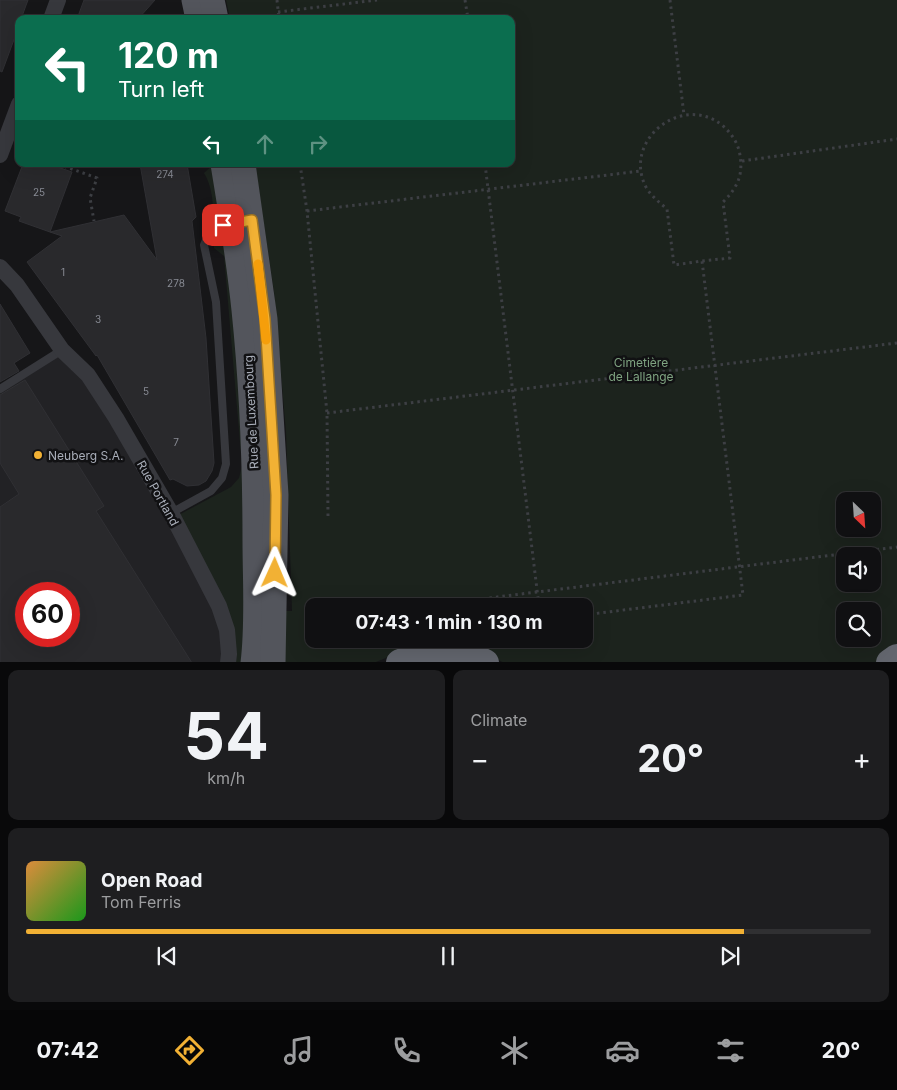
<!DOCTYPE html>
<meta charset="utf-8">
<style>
body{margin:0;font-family:Inter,sans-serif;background:#1e1e20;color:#f1f3f6;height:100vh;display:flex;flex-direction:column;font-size:19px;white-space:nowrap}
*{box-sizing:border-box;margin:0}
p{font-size:16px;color:#9c9d9f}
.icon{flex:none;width:28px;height:28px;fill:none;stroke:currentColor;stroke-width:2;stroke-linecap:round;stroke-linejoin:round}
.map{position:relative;height:662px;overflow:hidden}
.side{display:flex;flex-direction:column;gap:8px;padding:8px;background:#09090a;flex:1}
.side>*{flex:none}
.guide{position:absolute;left:15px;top:15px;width:500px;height:152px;border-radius:10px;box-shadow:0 5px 20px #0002,0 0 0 1px #303032;background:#0b6e4f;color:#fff;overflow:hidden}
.needle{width:32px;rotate:155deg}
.buttons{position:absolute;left:836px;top:492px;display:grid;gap:10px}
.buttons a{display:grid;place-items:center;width:45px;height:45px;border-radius:10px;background:#101012;box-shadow:0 5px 20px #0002,0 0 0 1px #303032;font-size:25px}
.speed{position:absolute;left:15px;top:582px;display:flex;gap:10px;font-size:25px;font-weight:700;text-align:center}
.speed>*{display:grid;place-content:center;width:65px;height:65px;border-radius:50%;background:#101012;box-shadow:0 5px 20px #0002,0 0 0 1px #303032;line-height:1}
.speed .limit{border:8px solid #d22;background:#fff;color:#111}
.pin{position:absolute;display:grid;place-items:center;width:42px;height:42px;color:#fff;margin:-21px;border-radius:10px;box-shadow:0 2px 8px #0006}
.me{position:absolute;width:55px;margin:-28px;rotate:1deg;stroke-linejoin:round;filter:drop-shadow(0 0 4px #0008)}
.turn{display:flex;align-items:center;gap:18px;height:105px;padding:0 20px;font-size:22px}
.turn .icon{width:65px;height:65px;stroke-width:2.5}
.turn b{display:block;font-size:35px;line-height:42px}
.lanes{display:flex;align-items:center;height:48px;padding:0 20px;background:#0003;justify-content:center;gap:25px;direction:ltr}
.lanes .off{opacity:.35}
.big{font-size:38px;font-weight:700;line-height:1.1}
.side .tile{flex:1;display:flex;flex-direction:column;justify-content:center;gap:8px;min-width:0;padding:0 18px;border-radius:10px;background:#1e1e20}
.side .dial{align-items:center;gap:0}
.dial b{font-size:65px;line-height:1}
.song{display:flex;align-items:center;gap:15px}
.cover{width:60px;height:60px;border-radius:8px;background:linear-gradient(135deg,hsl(30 70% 55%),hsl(120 70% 35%))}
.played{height:5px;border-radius:2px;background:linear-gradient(90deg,#f2b134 85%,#303032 85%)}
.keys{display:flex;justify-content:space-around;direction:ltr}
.heat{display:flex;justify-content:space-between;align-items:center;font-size:28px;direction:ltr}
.side .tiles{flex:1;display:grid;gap:8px;grid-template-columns:1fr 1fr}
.tile:last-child{grid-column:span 2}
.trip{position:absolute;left:305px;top:598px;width:288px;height:50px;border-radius:10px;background:#101012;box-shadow:0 5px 20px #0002,0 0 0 1px #303032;font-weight:700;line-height:50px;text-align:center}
.menu{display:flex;height:80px;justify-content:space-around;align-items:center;background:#060607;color:#9c9d9f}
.menu .icon{width:35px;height:35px}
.menu .on{color:#f2b134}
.menu b{font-size:22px;color:#f1f3f6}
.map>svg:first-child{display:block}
.built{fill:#222225;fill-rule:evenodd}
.green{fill:#1c231d;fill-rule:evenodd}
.building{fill:#29292c;stroke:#303034;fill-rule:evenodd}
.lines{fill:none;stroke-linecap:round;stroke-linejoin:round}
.path{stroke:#3d3f44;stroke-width:3;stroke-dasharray:2.5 4;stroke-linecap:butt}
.service{stroke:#37383d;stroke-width:8}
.minor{stroke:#37383d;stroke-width:16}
.primary{stroke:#53555c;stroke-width:25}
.motorway{stroke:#63666e;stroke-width:28}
.route-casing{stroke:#9d7322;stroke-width:12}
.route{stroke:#f2b134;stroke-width:9}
.slow{stroke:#f59e0b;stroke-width:9}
.poi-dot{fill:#f2b134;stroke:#111113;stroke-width:2}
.labels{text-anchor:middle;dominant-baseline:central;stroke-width:5;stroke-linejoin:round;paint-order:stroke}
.number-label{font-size:10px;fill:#888b94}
.park-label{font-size:12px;fill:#7fa381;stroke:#111113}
.street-label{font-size:12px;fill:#a8adb8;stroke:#111113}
.poi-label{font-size:12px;fill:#a8adb8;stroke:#111113;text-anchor:start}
</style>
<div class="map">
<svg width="897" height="663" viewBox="0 0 897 663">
<rect width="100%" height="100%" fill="#161618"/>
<path class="built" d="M62,350L88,375L219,606L228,662L0,663V389ZM26,594H69V636H26Z"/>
<g class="green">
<path d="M226,0H897V657L888,663H504L482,651L405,650L376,662H280L283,611H292L286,432L274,292L255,164H511V19H230ZM845,501H872V529H845ZM845,556H872V584H845ZM314,606H584V639H314ZM845,611H872V639H845Z"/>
<path d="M214,164L233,224L253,662H228L227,630L173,518L231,487L239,478L242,466L224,256L214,248C212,224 217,194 204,173Z"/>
</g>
<g class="building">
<polygon points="0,0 28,0 21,19 19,19 19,26 2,72 0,71"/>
<polygon points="84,0 155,0 138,19 77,19"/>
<polygon points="23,164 49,164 72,172 50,232 19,221 21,217 5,211"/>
<polygon points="140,164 187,164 196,217 192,221 206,338 214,463 212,471 206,481 199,485 187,486 173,479 170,480 97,355 96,356 27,262 62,236 50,232 124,215 157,260"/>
<polygon points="0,304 30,353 14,363 19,371 0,382"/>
<path d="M25,380L104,506L96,511L192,663H0V507L19,494L0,463V395ZM26,594H69V636H26Z"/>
</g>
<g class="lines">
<g class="path">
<polyline points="277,0 279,19"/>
<polyline points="465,0 468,19"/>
<polyline points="670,0 684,115"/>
<polyline points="278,12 377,0"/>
<polyline points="742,161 897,139"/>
<polyline points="58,164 97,178 90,198 94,221"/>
<polyline points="300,164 307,211 327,413 328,517"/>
<polyline points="485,164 539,606"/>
<polyline points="307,211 641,171"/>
<polyline points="327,413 897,343"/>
<polyline points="425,606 897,547"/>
<path d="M584,615L743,595L702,261L674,265L667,209C659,202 651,196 646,187C622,141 681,93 722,125C730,132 736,140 739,150C744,173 739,186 723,202L730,258L702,261"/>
</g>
<g class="service">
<polyline points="0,389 62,350"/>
<polyline points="171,513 211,491 222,478 226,464 216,302 204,245 212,226 230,224"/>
</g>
<g class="minor">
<polyline points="51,19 58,0"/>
<polyline points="0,155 19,104"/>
<polyline points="0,267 17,285 62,350 88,375 116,418 171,513 219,606 227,630 229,654 228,663"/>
</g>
<g class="primary">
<polyline points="194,0 198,19"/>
<polyline points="212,0 216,19"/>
<path d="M223,164C231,212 239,261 244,310C252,387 255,464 255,541C255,581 258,623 253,663"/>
<polyline points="243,164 265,319 276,495 273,663"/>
</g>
<g class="motorway">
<path d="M400,663C420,654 465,653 485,663"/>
<polyline points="890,663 897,658"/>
</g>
</g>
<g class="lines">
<g class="route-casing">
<polyline id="route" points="223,225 252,220 265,319 276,495 275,573"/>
</g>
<use href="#route" class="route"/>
<polyline class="slow" points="258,264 266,340"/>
</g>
<circle class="poi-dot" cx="38" cy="455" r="5"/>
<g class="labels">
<g class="number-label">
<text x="165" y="174">274</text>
<text x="39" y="192">25</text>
<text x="63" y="272">1</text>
<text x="176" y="283">278</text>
<text x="98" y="319">3</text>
<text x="146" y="391">5</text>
<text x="176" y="442">7</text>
</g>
<g class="park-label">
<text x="641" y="362">Cimetière<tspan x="641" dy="14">de Lallange</tspan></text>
</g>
<g class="street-label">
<text transform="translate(251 412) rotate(-93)">Rue de Luxembourg</text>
<text transform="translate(158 493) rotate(61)">Rue Portland</text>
</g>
<g class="poi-label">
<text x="48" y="455">Neuberg S.A.</text>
</g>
</g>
</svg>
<div class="buttons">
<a><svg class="needle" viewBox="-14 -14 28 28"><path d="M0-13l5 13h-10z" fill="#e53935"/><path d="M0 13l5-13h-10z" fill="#9c9d9f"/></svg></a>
<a><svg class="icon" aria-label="sound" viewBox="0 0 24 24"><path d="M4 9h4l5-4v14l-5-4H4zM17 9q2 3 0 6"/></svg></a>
<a><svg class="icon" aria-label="search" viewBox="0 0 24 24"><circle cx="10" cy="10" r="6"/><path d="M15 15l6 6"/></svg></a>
</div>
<div class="speed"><div class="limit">60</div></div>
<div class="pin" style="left:223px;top:225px;background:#d93025"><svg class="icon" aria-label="arrive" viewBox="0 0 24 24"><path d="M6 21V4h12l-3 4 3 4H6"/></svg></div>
<svg class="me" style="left:275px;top:573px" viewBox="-20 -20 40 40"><path d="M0-17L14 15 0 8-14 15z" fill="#f2b134" stroke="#fff" stroke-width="4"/></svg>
<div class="trip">07:43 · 1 min · 130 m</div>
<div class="guide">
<div class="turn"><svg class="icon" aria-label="left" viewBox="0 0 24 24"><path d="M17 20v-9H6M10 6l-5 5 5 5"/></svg><div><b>120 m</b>Turn left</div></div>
<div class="lanes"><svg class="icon" aria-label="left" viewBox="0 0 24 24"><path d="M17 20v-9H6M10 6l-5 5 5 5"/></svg><svg class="icon off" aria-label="ahead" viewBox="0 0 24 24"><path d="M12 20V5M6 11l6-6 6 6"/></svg><svg class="icon off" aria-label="right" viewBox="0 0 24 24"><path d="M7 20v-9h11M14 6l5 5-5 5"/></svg></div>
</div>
</div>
<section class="side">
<div class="tiles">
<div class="tile dial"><b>54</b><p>km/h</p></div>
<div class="tile"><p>Climate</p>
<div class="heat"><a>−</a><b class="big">20°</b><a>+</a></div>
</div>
<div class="tile">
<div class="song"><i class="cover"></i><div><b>Open Road</b><p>Tom Ferris</p></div></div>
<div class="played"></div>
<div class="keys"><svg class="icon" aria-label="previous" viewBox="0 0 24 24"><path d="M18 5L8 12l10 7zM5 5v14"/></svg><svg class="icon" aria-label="pause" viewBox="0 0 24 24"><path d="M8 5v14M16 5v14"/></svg><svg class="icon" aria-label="next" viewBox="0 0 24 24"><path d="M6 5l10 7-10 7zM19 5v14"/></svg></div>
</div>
</div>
</section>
<nav class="menu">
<b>07:42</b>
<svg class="icon on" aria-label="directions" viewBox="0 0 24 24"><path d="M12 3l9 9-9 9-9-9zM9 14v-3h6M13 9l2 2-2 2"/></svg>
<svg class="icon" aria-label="music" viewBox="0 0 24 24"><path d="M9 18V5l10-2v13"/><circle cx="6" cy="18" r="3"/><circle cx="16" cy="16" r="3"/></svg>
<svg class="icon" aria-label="phone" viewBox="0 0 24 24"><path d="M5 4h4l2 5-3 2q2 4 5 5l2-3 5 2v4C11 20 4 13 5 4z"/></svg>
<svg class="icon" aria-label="climate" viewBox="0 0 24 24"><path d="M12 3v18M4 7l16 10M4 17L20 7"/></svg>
<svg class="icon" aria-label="car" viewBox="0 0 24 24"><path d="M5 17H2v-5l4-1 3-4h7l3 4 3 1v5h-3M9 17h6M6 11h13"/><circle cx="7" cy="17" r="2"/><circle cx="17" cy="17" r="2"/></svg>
<svg class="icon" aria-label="filters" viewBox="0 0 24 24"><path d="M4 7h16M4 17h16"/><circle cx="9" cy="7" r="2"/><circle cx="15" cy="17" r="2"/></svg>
<b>20°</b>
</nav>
